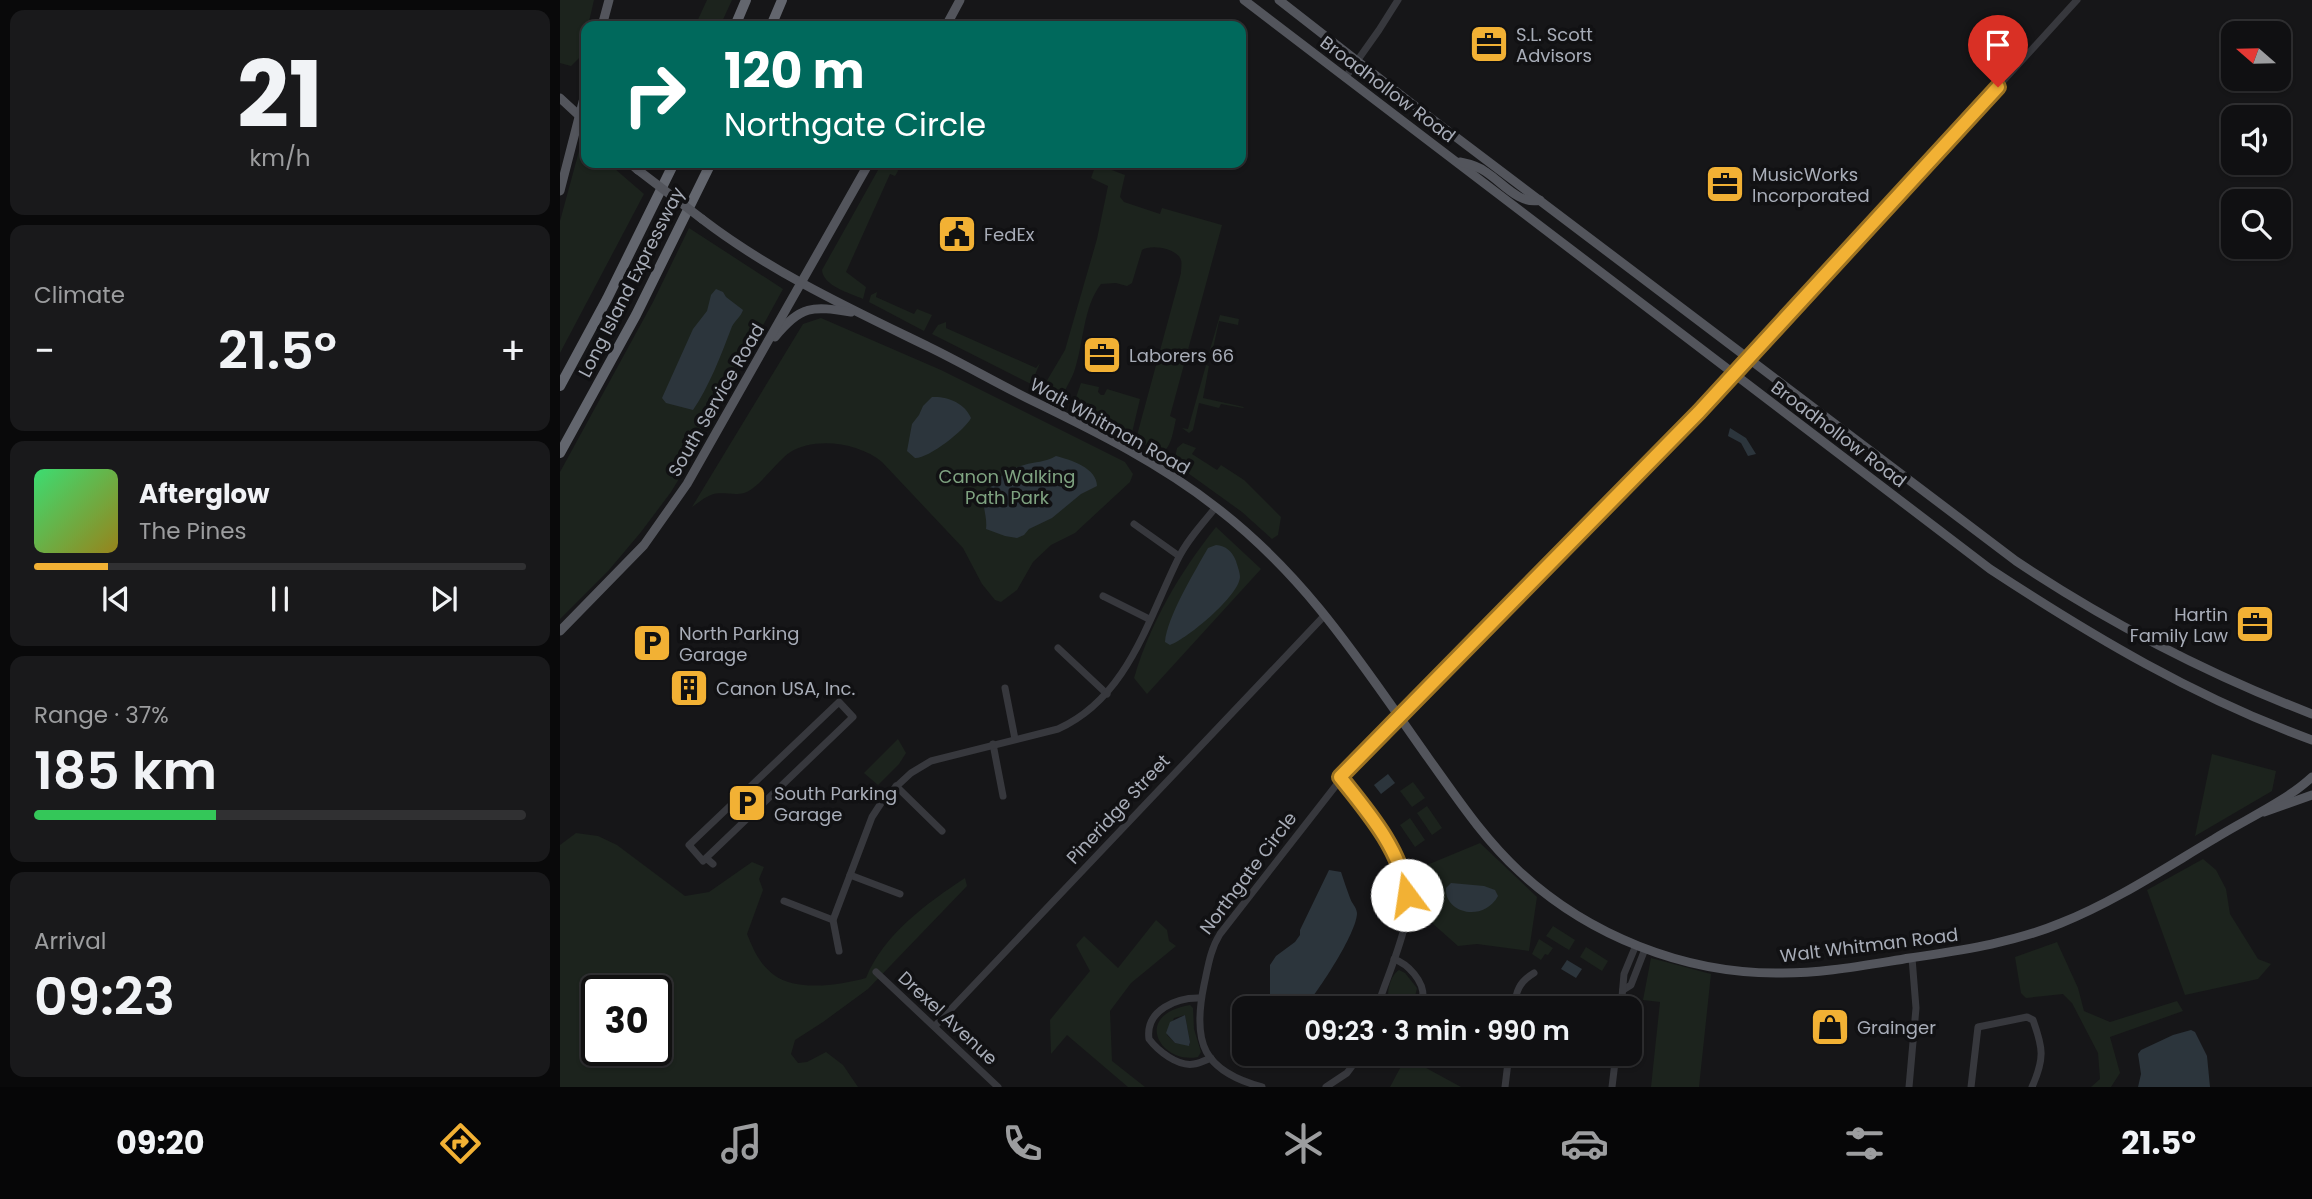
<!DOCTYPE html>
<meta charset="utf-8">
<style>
body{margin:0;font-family:Poppins,sans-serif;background:#19191b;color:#f1f3f6;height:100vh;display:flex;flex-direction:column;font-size:26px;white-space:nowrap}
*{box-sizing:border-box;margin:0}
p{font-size:23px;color:#9c9d9f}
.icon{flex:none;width:38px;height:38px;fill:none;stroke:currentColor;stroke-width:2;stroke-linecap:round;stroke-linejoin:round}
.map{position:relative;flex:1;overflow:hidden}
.sheet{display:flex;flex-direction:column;gap:10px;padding:10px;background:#09090a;width:560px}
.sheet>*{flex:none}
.top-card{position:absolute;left:21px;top:21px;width:665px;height:147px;border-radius:14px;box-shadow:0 2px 5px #0004,0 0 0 2px #303032;background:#00695c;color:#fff;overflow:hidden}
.needle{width:46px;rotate:290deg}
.buttons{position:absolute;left:1661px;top:21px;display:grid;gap:14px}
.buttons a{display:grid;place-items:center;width:70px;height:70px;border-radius:14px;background:#101012;box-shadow:0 2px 5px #0004,0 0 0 2px #303032;font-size:35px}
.speed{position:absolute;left:21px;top:975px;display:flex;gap:14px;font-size:35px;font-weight:700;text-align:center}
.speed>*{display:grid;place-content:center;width:91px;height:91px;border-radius:50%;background:#101012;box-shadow:0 2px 5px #0004,0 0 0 2px #303032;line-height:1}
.speed .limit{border:4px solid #111;border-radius:10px;background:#fff;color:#111}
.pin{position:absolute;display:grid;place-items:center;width:60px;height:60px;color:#fff;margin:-72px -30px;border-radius:50% 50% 50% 0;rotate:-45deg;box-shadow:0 0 7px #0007}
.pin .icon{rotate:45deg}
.me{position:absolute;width:77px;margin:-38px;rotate:346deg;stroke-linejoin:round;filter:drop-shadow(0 0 5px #0008)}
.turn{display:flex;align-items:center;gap:24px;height:147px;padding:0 28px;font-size:32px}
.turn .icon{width:91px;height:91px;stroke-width:2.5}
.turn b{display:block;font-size:49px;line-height:60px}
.big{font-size:52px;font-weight:600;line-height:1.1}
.sheet .tile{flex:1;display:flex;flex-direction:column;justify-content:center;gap:10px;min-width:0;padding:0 24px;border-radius:14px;background:#19191b}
.sheet .dial{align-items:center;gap:0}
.dial b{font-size:91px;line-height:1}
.song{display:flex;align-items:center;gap:21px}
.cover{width:84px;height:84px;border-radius:10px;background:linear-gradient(135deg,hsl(140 70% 55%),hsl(50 70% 35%))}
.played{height:7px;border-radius:4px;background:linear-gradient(90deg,#f2b134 15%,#303032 15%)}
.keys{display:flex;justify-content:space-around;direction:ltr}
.heat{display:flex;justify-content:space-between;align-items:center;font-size:38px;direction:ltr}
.charge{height:10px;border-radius:5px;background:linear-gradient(90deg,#34c759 37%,#303032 0)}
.trip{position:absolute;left:672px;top:996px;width:410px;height:70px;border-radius:14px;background:#101012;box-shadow:0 2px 5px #0004,0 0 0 2px #303032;font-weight:600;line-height:70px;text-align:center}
.dock{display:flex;height:112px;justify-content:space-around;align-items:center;background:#060607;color:#9c9d9f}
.dock .icon{width:49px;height:49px}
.dock .selected{color:#f2b134}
.dock b{font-size:32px;color:#f1f3f6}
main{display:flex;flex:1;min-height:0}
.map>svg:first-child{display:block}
.green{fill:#1c231d;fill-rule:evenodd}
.water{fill:#2c353c}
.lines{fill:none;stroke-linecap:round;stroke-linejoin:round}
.minor{stroke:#37383d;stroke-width:7}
.major{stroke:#53555c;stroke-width:9}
.highway{stroke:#63666e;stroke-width:10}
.major-bridge{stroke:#53555c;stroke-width:9}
.route-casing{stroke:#9d7322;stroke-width:18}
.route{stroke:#f2b134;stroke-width:12}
.labels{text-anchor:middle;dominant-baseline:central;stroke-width:7;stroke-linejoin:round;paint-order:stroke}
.poi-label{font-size:18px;fill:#a8adb8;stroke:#111113;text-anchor:start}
.street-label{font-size:18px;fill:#a8adb8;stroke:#111113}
.park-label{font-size:18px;fill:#7fa381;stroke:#111113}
</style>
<main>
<section class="sheet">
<div class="tile dial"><b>21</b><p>km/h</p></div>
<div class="tile"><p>Climate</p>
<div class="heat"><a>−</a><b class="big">21.5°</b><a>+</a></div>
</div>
<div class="tile">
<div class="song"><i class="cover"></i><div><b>Afterglow</b><p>The Pines</p></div></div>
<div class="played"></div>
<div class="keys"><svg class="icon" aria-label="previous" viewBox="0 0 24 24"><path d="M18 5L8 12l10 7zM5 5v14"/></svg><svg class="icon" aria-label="pause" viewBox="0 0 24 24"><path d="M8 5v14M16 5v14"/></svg><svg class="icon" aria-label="next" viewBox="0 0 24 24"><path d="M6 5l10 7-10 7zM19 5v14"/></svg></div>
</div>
<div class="tile"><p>Range · 37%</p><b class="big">185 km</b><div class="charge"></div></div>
<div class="tile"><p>Arrival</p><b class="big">09:23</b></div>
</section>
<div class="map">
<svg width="1752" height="1087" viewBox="0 0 1752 1087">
<rect width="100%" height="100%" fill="#161618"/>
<g class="green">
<polygon points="0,0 34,0 28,26 26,26 21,56 11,66 0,63"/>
<polygon points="147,0 172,0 160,26 135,26"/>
<polygon points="26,147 26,163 48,163 84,194 0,353 0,221 19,151"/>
<path d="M322,163H335L338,171L335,176L330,174L286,272L306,287L303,299C290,293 263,286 262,270Z"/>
<path d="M536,164L565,175L560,197L564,202L600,214L602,208L662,225L610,416L616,419C613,431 612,448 600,454L576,439L621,273C621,271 622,262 621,260C617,248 591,244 582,250L572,283L567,286L556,283L541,284C523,307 524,342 515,369C512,379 505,389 501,399L482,389L505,350L537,239L548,186L531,178Z"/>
<polygon points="129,228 223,289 139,442 134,439 125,455 125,469 111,492 81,532 49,570 0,619 0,472 93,302"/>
<polygon points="317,292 316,297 354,314 357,309 372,315 364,331 309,302 311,295"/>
<polygon points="660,315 679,319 678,325 659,321 652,353 649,353"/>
<path d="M261,318L381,370L565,462L573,474L570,482L515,533L491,545L473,562L457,590L441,602L435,600L422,584L403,548L322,462C299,443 255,436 229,453C216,462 198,489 184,493C174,496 161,491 151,495C145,497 138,503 132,507L243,324Z"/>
<polygon points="386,322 386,328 476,368 480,363 471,384 372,334 378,325"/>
<polygon points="646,365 649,366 643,398 684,407 683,408 661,404 659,408 639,403 633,430 629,433 622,428 628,429"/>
<polygon points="521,383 539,387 538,392 541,395 544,395 547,389 580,399 571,437 513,406"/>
<polygon points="623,443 636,448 632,454 657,470 661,465 684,480 721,517 718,535 712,539 682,512 614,463 617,448"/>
<path d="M656,527L701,569L587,694L574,678C590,623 620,572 656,527Z"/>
<polygon points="338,739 346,753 339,764 318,785 304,773"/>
<polygon points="1652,754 1716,771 1712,791 1635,836"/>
<polygon points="853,782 865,798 852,807 840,791"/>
<polygon points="867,806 882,828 872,835 857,813"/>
<polygon points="850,818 865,840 855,847 840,825"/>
<path d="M16,833L38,836L57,845L125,896L149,892L192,862L204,867L199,879L203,890L187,934C193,949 200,965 214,975C237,992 280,985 306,978C323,935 367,903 405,878L407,886L308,989L263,1022L235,1040L231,1054L238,1063L247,1062L266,1052L283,1065L298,1087H0V845ZM37,990H96V1050H37Z"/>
<polygon points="920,843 977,897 969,951 917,944 898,946 854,907 850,872"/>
<polygon points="1643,859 1656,870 1666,889 1670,914 1698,959 1711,964 1698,979 1625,995 1587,890"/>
<polygon points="596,920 607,930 609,941 616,946 571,983 550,1011 552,1061 585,1087 568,1087 507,1035 491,1054 490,1020 530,971 516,945 524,936 558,968"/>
<polygon points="993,926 1015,940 1009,950 986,936"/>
<polygon points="979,939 993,948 988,955 985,954 981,960 972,954"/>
<polygon points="1497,942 1518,988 1524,1011 1550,1022 1617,1001 1623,1011 1550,1037 1560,1073 1551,1087 1531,1087 1540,1079 1538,1053 1512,1003 1503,994 1466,998 1461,993 1455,957"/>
<polygon points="1026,947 1048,961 1042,971 1020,957"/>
<polygon points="1091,958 1151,974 1139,1087 1091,1087 1100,1002 1083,1000"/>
<path d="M839,970L845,973L857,988L855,997L834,1001L829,999C826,991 831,975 839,970Z"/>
<path d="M630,1005L633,1008L634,1029L641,1052L638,1057C601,1065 571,1015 630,1005ZM625,1015L630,1042V1045L615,1043L607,1035L614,1018Z"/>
<polygon points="846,1057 901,1087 830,1087"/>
</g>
<g class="water">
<path d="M156,289L163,292L166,297L183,310C181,317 173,322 171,329C161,355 149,387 133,410L106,403L102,398L133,329L147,311L151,295Z"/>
<path d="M372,397C387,396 405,403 411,418C405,430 368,459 355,458L347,451L352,424L359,415L363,406Z"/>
<polygon points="1170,428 1186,438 1196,454 1188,456 1181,443 1168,436"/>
<path d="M496,456C511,460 537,468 537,486L521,494L492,518L469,529L464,535L457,538L445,536L426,529C427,521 425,514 424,507C424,486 445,470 464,465C476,461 484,463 496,456Z"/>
<path d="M656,545C666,546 672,551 676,561C677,565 680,572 680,577C679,596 627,639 610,645L605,642C607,617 635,571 648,548Z"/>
<polygon points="828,774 835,783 821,794 814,785"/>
<path d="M769,870L781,872C784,881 787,890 790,898C792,904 796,906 797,913C797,933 758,992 744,1008H710V965L716,956L735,942L740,935V930Z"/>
<path d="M891,883L924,886L935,890L938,896C923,923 884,913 886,888Z"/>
<polygon points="1007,960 1022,969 1016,978 1001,969"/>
<polygon points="625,1015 630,1042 629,1046 615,1043 606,1033 610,1022"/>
<polygon points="1631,1030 1635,1032 1647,1056 1650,1087 1578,1087 1581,1074 1578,1054 1581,1050 1613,1035"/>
</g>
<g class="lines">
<g class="minor">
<polyline points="785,78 819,30 838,0"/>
<polyline points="574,524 619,556"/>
<polyline points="543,596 589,619"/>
<polyline points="498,648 547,694"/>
<polyline points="445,688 455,739"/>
<polyline points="433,744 443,796"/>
<path d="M780,777C813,817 855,865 846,920C840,950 826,979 817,1008"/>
<polyline points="336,786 382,831"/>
<polyline points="146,858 143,861 129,845 279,702 293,717 146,858 153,864"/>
<polyline points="290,875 340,894"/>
<polyline points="224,901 273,920"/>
<path d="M279,951L273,920L312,817L325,797L351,773L371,761L498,729C567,698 587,622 618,559C627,540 643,523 656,507"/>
<polyline points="316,972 438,1087"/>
<polyline points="1063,990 1071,985 1085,949"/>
<polyline points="863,997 905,1002"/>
<path d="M641,998C617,997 585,1010 589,1039C598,1051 618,1067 634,1064C640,1063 646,1060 651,1058"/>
<path d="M819,1003C833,1007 852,1008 863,997C864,981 848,964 834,959"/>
<polyline points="914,1003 954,1008"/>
<path d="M954,1008C956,991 959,982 974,973"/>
<polyline points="1061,1008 1064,974 1076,945"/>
<polyline points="375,1026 765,615"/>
<path d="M702,1087C643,1071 632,1043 644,985C648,967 650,950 660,934L795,761L1166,384L1187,357L1248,295L1517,0"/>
<polyline points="766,1087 787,1073 801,1054"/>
<polyline points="945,1087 949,1054"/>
<polyline points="1052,1087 1056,1054"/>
<polyline points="1349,1087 1356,1008 1352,958"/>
<path d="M1411,1087L1418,1027L1467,1017L1473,1020C1483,1048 1485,1058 1472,1087"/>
</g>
<g class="major">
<path d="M684,0L1430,569C1532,636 1636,698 1752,740"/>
<path d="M719,0L851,103L1456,561C1549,623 1648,674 1752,714"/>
<polyline points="42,26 49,0"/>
<polyline points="386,26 400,0"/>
<polyline points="0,98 26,122"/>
<path d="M900,162C910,164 918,166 926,172C943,183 959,205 980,200"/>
<polyline points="70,163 78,170"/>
<polyline points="0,191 26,90"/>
<path d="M142,219C211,272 291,309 369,347C404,364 438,384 473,401C537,432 601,464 657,508C749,579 803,666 869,759C897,798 924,839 960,872C1028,935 1123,973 1216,973C1261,974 1306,965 1350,958C1402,950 1453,943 1501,923C1554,902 1605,868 1654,839C1686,819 1725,802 1752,777"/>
<path d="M215,337C241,305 252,306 291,312"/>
<polyline points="0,631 84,545 127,484 309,163"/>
<polyline points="1704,812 1752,795"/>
</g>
<g class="highway">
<polyline points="175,26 186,0"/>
<polyline points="211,26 222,0"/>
<polyline points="0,386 47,299 114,163"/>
<polyline points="0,453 76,315 151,163"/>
</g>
<polyline class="major-bridge" points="78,170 142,219"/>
</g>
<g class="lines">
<g class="route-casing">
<path id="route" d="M847,895C841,850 808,812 780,777L1139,412L1438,87"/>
</g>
<use href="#route" class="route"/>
</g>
<defs>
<g id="office-square" transform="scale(2.0125)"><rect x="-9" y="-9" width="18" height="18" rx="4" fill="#f2b134" stroke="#111113"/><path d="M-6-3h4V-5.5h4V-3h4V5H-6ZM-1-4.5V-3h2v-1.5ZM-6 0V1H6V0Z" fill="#111"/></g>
<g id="civic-square" transform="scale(2.0125)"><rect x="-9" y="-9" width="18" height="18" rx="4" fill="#f2b134" stroke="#111113"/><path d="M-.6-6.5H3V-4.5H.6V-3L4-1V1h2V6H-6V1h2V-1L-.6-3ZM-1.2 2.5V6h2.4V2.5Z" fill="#111"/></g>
<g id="parking-square" transform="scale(2.0125)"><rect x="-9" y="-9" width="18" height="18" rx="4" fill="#f2b134" stroke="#111113"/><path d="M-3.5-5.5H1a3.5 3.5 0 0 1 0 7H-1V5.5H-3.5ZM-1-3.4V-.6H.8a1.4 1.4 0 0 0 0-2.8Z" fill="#111"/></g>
<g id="building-square" transform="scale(2.0125)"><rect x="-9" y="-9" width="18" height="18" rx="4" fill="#f2b134" stroke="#111113"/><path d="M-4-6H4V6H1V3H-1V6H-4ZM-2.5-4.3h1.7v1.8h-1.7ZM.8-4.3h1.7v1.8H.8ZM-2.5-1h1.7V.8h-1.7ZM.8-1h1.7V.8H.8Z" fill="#111"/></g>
<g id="shop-square" transform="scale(2.0125)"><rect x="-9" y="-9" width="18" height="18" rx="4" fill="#f2b134" stroke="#111113"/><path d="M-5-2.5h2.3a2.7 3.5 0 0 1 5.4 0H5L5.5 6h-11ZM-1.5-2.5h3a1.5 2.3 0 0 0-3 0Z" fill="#111"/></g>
</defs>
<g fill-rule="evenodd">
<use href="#office-square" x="929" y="44"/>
<use href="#office-square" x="1165" y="184"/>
<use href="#civic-square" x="397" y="234"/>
<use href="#office-square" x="542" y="355"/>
<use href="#office-square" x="1695" y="624"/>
<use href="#parking-square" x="92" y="643"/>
<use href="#building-square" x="129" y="688"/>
<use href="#parking-square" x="187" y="803"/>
<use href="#shop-square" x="1270" y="1027"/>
</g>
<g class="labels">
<g class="poi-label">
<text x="956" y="34">S.L. Scott<tspan x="956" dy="21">Advisors</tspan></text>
<text x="1192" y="174">MusicWorks<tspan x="1192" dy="21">Incorporated</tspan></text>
<text x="424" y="234">FedEx</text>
<text x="569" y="355">Laborers 66</text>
<text x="1668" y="614" text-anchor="end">Hartin<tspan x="1668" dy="21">Family Law</tspan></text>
<text x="119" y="633">North Parking<tspan x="119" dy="21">Garage</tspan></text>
<text x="156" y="688">Canon USA, Inc.</text>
<text x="214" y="793">South Parking<tspan x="214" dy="21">Garage</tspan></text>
<text x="1297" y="1027">Grainger</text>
</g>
<g class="street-label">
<text transform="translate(828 89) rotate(37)">Broadhollow Road</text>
<text transform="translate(71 282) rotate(-63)">Long Island Expressway</text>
<text transform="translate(156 400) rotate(-60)">South Service Road</text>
<text transform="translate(550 426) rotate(29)">Walt Whitman Road</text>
<text transform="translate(1279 434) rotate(37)">Broadhollow Road</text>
<text transform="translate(558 809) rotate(-47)">Pineridge Street</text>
<text transform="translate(688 873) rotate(-53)">Northgate Circle</text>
<text transform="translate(1309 945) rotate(-7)">Walt Whitman Road</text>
<text transform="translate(388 1018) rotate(43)">Drexel Avenue</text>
</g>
<g class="park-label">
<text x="447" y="476">Canon Walking<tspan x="447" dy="21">Path Park</tspan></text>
</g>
</g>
</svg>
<div class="buttons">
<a><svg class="needle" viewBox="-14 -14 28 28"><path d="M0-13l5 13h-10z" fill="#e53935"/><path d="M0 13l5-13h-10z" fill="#9c9d9f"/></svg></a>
<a><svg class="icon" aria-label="sound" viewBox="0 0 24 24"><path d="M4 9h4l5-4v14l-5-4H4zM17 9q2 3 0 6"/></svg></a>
<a><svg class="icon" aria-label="search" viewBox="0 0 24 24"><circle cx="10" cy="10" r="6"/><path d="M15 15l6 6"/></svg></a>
</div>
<div class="speed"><div class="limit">30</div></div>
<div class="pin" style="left:1438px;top:87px;background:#d93025"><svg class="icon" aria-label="arrive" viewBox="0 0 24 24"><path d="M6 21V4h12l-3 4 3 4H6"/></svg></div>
<svg class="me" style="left:847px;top:895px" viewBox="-20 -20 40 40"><circle r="19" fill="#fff"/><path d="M0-13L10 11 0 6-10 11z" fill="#f2b134"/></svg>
<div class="trip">09:23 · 3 min · 990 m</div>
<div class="top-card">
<div class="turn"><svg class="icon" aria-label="right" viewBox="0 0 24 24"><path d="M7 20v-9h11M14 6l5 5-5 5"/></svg><div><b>120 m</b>Northgate Circle</div></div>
</div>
</div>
</main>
<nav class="dock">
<b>09:20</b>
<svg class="icon selected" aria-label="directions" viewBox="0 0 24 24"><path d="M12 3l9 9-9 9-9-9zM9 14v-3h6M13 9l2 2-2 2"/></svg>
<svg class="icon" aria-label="music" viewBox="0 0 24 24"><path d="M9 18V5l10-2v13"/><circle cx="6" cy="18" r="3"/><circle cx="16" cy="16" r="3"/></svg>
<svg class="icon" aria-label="phone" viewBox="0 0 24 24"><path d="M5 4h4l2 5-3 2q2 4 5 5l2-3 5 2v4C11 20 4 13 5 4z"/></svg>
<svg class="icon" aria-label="climate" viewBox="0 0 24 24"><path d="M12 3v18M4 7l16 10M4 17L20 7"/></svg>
<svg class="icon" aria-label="car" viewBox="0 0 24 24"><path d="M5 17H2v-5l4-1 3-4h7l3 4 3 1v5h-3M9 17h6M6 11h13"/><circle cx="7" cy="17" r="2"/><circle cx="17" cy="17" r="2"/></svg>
<svg class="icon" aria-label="filters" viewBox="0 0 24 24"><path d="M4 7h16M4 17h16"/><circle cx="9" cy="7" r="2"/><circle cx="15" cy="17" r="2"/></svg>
<b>21.5°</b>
</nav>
